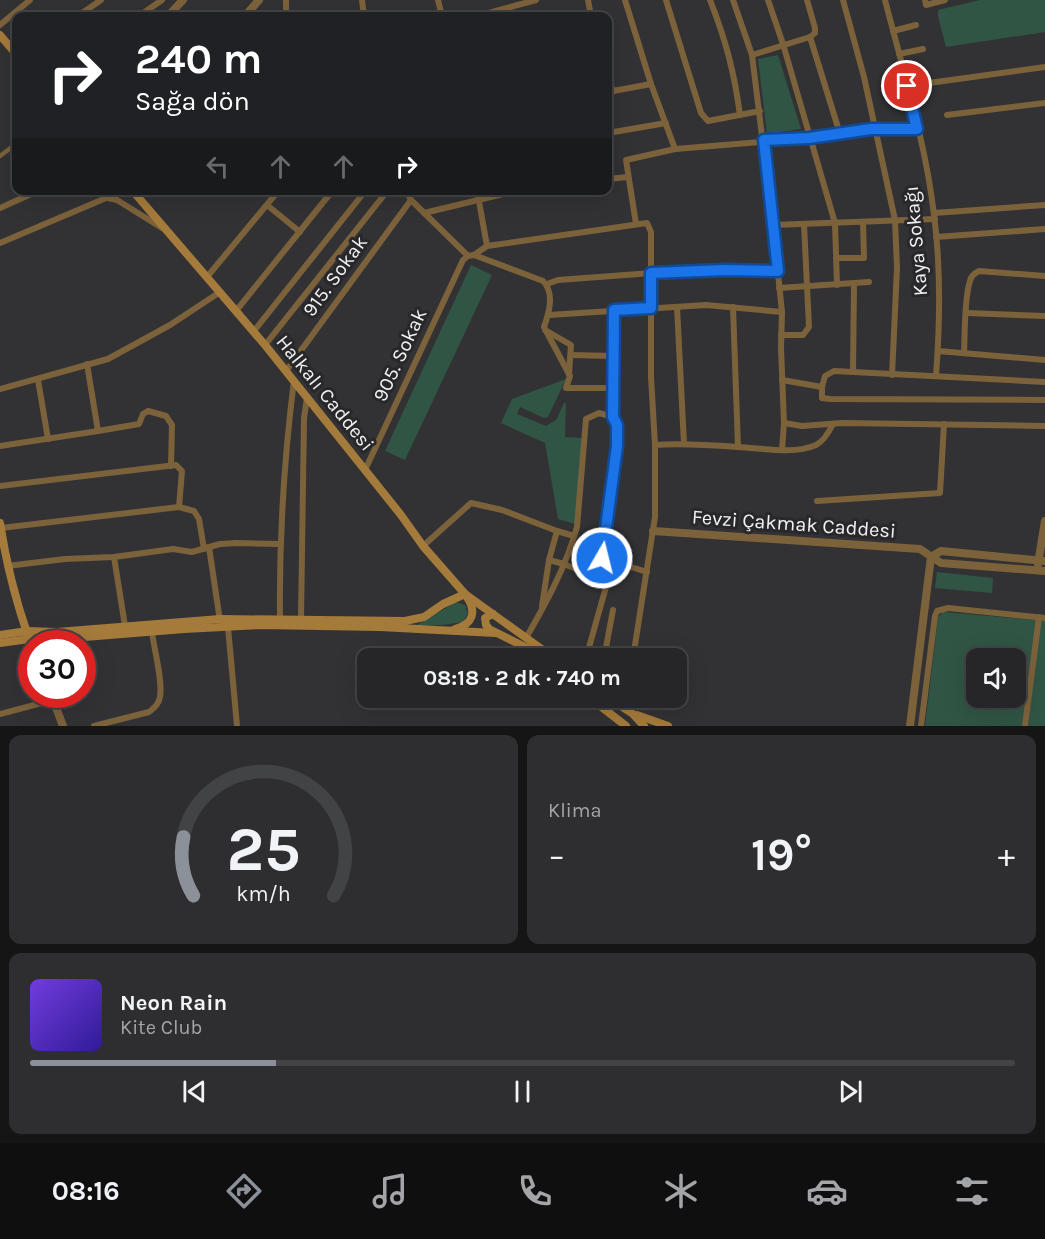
<!DOCTYPE html>
<html lang="tr">
<meta charset="utf-8">
<style>
body{margin:0;font-family:Karla,sans-serif;background:#2e2e30;color:#f1f3f6;height:100vh;display:flex;flex-direction:column;font-size:22px;white-space:nowrap}
*{box-sizing:border-box;margin:0}
p{font-size:20px;color:#a4a5a8}
.icon{flex:none;width:33px;height:33px;fill:none;stroke:currentColor;stroke-width:2;stroke-linecap:round;stroke-linejoin:round}
.map{position:relative;height:726px;overflow:hidden}
.details{display:flex;flex-direction:column;gap:9px;padding:9px;background:#151516;flex:1}
.details>*{flex:none}
.top-card{position:absolute;left:12px;top:12px;width:600px;height:183px;border-radius:12px;box-shadow:0 6px 24px #0002,0 0 0 2px #424345;background:#202124;color:#fff;overflow:hidden}
.controls{position:absolute;left:966px;top:648px;display:grid;gap:12px}
.controls a{display:grid;place-items:center;width:60px;height:60px;border-radius:12px;background:#262628;box-shadow:0 6px 24px #0002,0 0 0 2px #424345;font-size:30px}
.speed{position:absolute;left:18px;top:630px;display:flex;gap:12px;font-size:30px;font-weight:700;text-align:center}
.speed>*{display:grid;place-content:center;width:78px;height:78px;border-radius:50%;background:#262628;box-shadow:0 6px 24px #0002,0 0 0 2px #424345;line-height:1}
.speed .limit{border:9px solid #d22;background:#fff;color:#111}
.pin{position:absolute;display:grid;place-items:center;width:51px;height:51px;color:#fff;margin:-26px;border:3px solid #fff;border-radius:50%;box-shadow:0 2px 6px #0007}
.me{position:absolute;width:66px;margin:-33px;rotate:8deg;stroke-linejoin:round;filter:drop-shadow(0 0 4px #0008)}
.turn{display:flex;align-items:center;gap:21px;height:126px;padding:0 24px;font-size:27px}
.turn .icon{width:78px;height:78px;stroke-width:2.5}
.turn b{display:block;font-size:42px;line-height:51px}
.lanes{display:flex;align-items:center;height:57px;padding:0 24px;background:#0003;justify-content:center;gap:30px;direction:ltr}
.lanes .off{opacity:.35}
.big{font-size:45px;font-weight:700;line-height:1.1}
.details .card{flex:1;display:flex;flex-direction:column;justify-content:center;gap:9px;min-width:0;padding:0 21px;border-radius:12px;background:#2e2e30}
.details .dial{align-items:center;gap:0}
.dial svg{height:156px;overflow:visible;fill:none;stroke:#424345;stroke-width:7;stroke-linecap:round;text-anchor:middle}
.dial text{fill:#f1f3f6;stroke:none}
.song{display:flex;align-items:center;gap:18px}
.cover{width:72px;height:72px;border-radius:9px;background:linear-gradient(135deg,hsl(260 70% 55%),hsl(250 70% 35%))}
.played{height:6px;border-radius:3px;background:linear-gradient(90deg,#8c9099 25%,#424345 25%)}
.keys{display:flex;justify-content:space-around;direction:ltr}
.heat{display:flex;justify-content:space-between;align-items:center;font-size:33px;direction:ltr}
.details .tiles{flex:1;display:grid;gap:9px;grid-template-columns:1fr 1fr}
.card:last-child{grid-column:span 2}
.trip{position:absolute;left:357px;top:648px;width:330px;height:60px;border-radius:12px;background:#262628;box-shadow:0 6px 24px #0002,0 0 0 2px #424345;font-weight:700;line-height:60px;text-align:center}
.tabs{display:flex;height:96px;justify-content:space-around;align-items:center;background:#0f0f10;color:#a4a5a8}
.tabs .icon{width:42px;height:42px}
.tabs .current{color:#8c9099}
.tabs b{font-size:27px;color:#f1f3f6}
.map>svg:first-child{display:block}
.green{fill:#305544;fill-rule:evenodd}
.lines{fill:none;stroke-linecap:round;stroke-linejoin:round}
.pedestrian{stroke:#7c623b;stroke-width:4.5}
.minor{stroke:#7c623b;stroke-width:6}
.tertiary{stroke:#7c623b;stroke-width:8}
.secondary{stroke:#a57b3b;stroke-width:8}
.route-casing{stroke:#114b97;stroke-width:15}
.route{stroke:#1a73e8;stroke-width:10}
.labels{text-anchor:middle;dominant-baseline:central;stroke-width:6;stroke-linejoin:round;paint-order:stroke}
.street-label{font-size:20px;fill:#f2f2f4;stroke:#28282b}
</style>
<div class="map">
<svg width="1045" height="726" viewBox="0 0 1045 726">
<rect width="100%" height="100%" fill="#323235"/>
<g class="green">
<polygon points="980,0 1045,0 1045,32 946,47 938,16 938,10"/>
<polygon points="778,55 801,129 767,134 758,59"/>
<polygon points="471,265 492,275 405,460 385,451"/>
<polygon points="566,379 548,417 544,418 520,407 517,414 546,426 556,420 564,403 566,403 565,437 582,438 575,524 558,519 545,443 501,423 512,399"/>
<polygon points="937,572 993,578 992,593 935,588"/>
<polygon points="456,602 465,605 468,613 463,622 442,625 417,625"/>
<path d="M943,612L1036,620L1023,726H925L938,617ZM976,658H1016V698H976Z"/>
<polygon points="1040,621 1045,621 1045,726 1028,726"/>
</g>
<g class="lines">
<polyline class="pedestrian" points="0,156 16,144"/>
<g class="minor">
<polyline points="286,0 286,10 288,16"/>
<polyline points="362,0 364,16"/>
<polyline points="438,0 442,16"/>
<polyline points="588,0 591,16"/>
<polyline points="625,0 651,84 675,149"/>
<polyline points="666,0 701,113 708,121 760,111"/>
<path d="M710,0C726,41 734,71 740,115"/>
<polyline points="733,0 752,55 773,225 782,312 781,348 784,423 782,450"/>
<polyline points="768,0 783,44 835,223 837,285"/>
<polyline points="843,0 864,77 895,220 897,268 892,375"/>
<path d="M885,0C903,70 926,144 934,215C941,267 940,323 936,376"/>
<polyline points="925,0 926,5 945,0"/>
<polyline points="78,16 101,0"/>
<polyline points="139,16 162,0"/>
<polyline points="478,16 536,0"/>
<polyline points="0,25 30,0"/>
<polyline points="893,31 916,25"/>
<polyline points="810,37 840,134"/>
<polyline points="899,54 923,49"/>
<polyline points="752,55 810,37 815,33 815,28 807,0"/>
<polyline points="608,78 613,91"/>
<polyline points="907,86 1045,67"/>
<polyline points="608,92 651,84"/>
<polyline points="947,115 1045,103"/>
<polyline points="608,133 666,123"/>
<polyline points="608,179 628,177"/>
<path d="M406,190L411,200L468,256L474,255L543,281C555,293 549,313 544,327L570,376L566,388H614"/>
<polyline points="477,190 487,246"/>
<polyline points="108,198 117,200 162,228"/>
<polyline points="267,205 300,232"/>
<polyline points="0,208 40,190"/>
<polyline points="424,213 520,190"/>
<polyline points="934,213 1045,205"/>
<polyline points="636,224 626,160 675,149 809,138 871,129 917,129"/>
<polyline points="773,225 935,219"/>
<polyline points="936,237 1045,229"/>
<polyline points="0,243 125,190"/>
<polyline points="474,255 487,246 647,223 651,232 651,377 655,445"/>
<polyline points="836,258 864,258 863,222"/>
<polyline points="207,277 279,190"/>
<polyline points="547,284 558,280 679,271 778,271"/>
<polyline points="779,288 869,282"/>
<polyline points="677,307 684,444"/>
<polyline points="733,307 738,447"/>
<polyline points="236,311 333,190"/>
<polyline points="967,313 1045,316"/>
<polyline points="549,315 706,305 782,312"/>
<polyline points="545,330 571,345 569,374"/>
<polyline points="254,331 366,190"/>
<polyline points="781,335 803,335 809,327 804,224"/>
<polyline points="265,345 388,190"/>
<polyline points="938,351 1045,360"/>
<path d="M964,353C965,334 964,299 970,281C971,276 975,273 979,271L1045,276"/>
<polyline points="571,355 614,356"/>
<polyline points="286,371 411,200"/>
<polyline points="853,372 854,284"/>
<polyline points="38,380 48,439"/>
<polyline points="782,380 822,387"/>
<polyline points="1045,382 834,371 825,376 822,387 822,398 830,399 1045,400"/>
<polyline points="0,389 108,359 170,325 220,292"/>
<polyline points="613,417 614,310"/>
<polyline points="784,423 802,426 842,423 1045,426"/>
<polyline points="98,431 139,424 143,414 148,411 166,416 172,425 171,466"/>
<polyline points="0,446 98,431 87,364"/>
<polyline points="365,470 463,260 468,256"/>
<polyline points="0,486 176,465 182,471 179,507"/>
<polyline points="817,501 940,493 944,424"/>
<polyline points="1,528 179,507 194,511 199,519 204,549"/>
<polyline points="557,531 574,536"/>
<polyline points="423,546 471,503 502,510 557,531 549,560 542,606"/>
<polyline points="209,547 220,621"/>
<polyline points="570,548 647,572"/>
<polyline points="114,557 125,626"/>
<polyline points="549,560 564,564 606,581"/>
<polyline points="7,566 65,559 114,557 173,549 192,552 220,544 236,543 280,544"/>
<path d="M280,619C279,539 284,460 294,380"/>
<polyline points="301,619 304,418 307,398"/>
<polyline points="228,627 237,726"/>
<path d="M526,638C546,603 566,567 577,527L586,419L599,413L613,417L618,436L602,558"/>
<polyline points="586,658 613,562"/>
<polyline points="604,658 613,610"/>
<path d="M633,658L655,517V445C682,443 710,445 738,447C762,448 793,455 816,445C824,441 829,432 833,424"/>
<polyline points="625,709 627,698"/>
<polyline points="0,714 53,700"/>
<path d="M94,726L149,712C154,708 159,704 160,697C163,681 154,649 152,632"/>
<polyline points="921,726 935,616 937,611 948,608 1045,618"/>
<polyline points="1025,726 1039,617"/>
</g>
<g class="tertiary">
<polyline points="168,16 183,0"/>
<polyline points="245,16 259,0"/>
<polyline points="653,531 920,549 941,563 1045,571"/>
<polyline points="1038,564 1045,521"/>
<polyline points="51,694 63,726"/>
<polyline points="910,726 931,557 941,551 1045,561"/>
</g>
<g class="secondary">
<polyline points="0,35 16,54"/>
<polyline points="132,190 265,345 401,515 423,546 465,594 554,658"/>
<path d="M0,523C6,562 15,598 28,636"/>
<polyline points="493,614 485,618 486,625 489,629 531,650 542,658"/>
<path d="M455,629C473,624 477,612 467,597"/>
<polyline points="0,635 27,631 57,632 220,619 405,621 424,617 443,604 465,594"/>
<polyline points="0,643 29,639 60,639 184,629 261,625 380,627 495,633"/>
<polyline points="590,698 626,726"/>
<polyline points="608,698 633,714 644,726"/>
<polyline points="637,715 668,726"/>
</g>
</g>
<g class="lines">
<g class="route-casing">
<polyline id="route" points="602,558 617,446 617,425 613,417 614,310 651,308 651,273 724,270 778,271 764,140 809,138 871,129 917,129 907,86"/>
</g>
<use href="#route" class="route"/>
</g>
<g class="labels">
<g class="street-label">
<text transform="translate(916 241) rotate(-95)">Kaya Sokağı</text>
<text transform="translate(335 276) rotate(-54)">915. Sokak</text>
<text transform="translate(400 355) rotate(-65)">905. Sokak</text>
<text transform="translate(325 393) rotate(51)">Halkalı Caddesi</text>
<text transform="translate(794 524) rotate(4)">Fevzi Çakmak Caddesi</text>
</g>
</g>
</svg>
<div class="controls">
<a><svg class="icon" aria-label="sound" viewBox="0 0 24 24"><path d="M4 9h4l5-4v14l-5-4H4zM17 9q2 3 0 6"/></svg></a>
</div>
<div class="speed"><div class="limit">30</div></div>
<div class="pin" style="left:907px;top:86px;background:#d93025"><svg class="icon" aria-label="arrive" viewBox="0 0 24 24"><path d="M6 21V4h12l-3 4 3 4H6"/></svg></div>
<svg class="me" style="left:602px;top:558px" viewBox="-20 -20 40 40"><circle r="17" fill="#1a73e8" stroke="#fff" stroke-width="3"/><path d="M0-11L8 9 0 5-8 9z" fill="#fff"/></svg>
<div class="trip">08:18 · 2 dk · 740 m</div>
<div class="top-card">
<div class="turn"><svg class="icon" aria-label="right" viewBox="0 0 24 24"><path d="M7 20v-9h11M14 6l5 5-5 5"/></svg><div><b>240 m</b>Sağa dön</div></div>
<div class="lanes"><svg class="icon off" aria-label="left" viewBox="0 0 24 24"><path d="M17 20v-9H6M10 6l-5 5 5 5"/></svg><svg class="icon off" aria-label="ahead" viewBox="0 0 24 24"><path d="M12 20V5M6 11l6-6 6 6"/></svg><svg class="icon off" aria-label="ahead" viewBox="0 0 24 24"><path d="M12 20V5M6 11l6-6 6 6"/></svg><svg class="icon" aria-label="right" viewBox="0 0 24 24"><path d="M7 20v-9h11M14 6l5 5-5 5"/></svg></div>
</div>
</div>
<section class="details">
<div class="tiles">
<div class="card dial"><svg viewBox="0 0 100 80">
<path d="M14 69A42 42 0 1 1 86 69"/>
<path d="M14 69A42 42 0 0 1 9 39" stroke="#8c9099"/>
<text x="50" y="56" font-size="32" font-weight="700">25</text>
<text x="50" y="72" font-size="11">km/h</text>
</svg></div>
<div class="card"><p>Klima</p>
<div class="heat"><a>−</a><b class="big">19°</b><a>+</a></div>
</div>
<div class="card">
<div class="song"><i class="cover"></i><div><b>Neon Rain</b><p>Kite Club</p></div></div>
<div class="played"></div>
<div class="keys"><svg class="icon" aria-label="previous" viewBox="0 0 24 24"><path d="M18 5L8 12l10 7zM5 5v14"/></svg><svg class="icon" aria-label="pause" viewBox="0 0 24 24"><path d="M8 5v14M16 5v14"/></svg><svg class="icon" aria-label="next" viewBox="0 0 24 24"><path d="M6 5l10 7-10 7zM19 5v14"/></svg></div>
</div>
</div>
</section>
<nav class="tabs">
<b>08:16</b>
<svg class="icon current" aria-label="directions" viewBox="0 0 24 24"><path d="M12 3l9 9-9 9-9-9zM9 14v-3h6M13 9l2 2-2 2"/></svg>
<svg class="icon" aria-label="music" viewBox="0 0 24 24"><path d="M9 18V5l10-2v13"/><circle cx="6" cy="18" r="3"/><circle cx="16" cy="16" r="3"/></svg>
<svg class="icon" aria-label="phone" viewBox="0 0 24 24"><path d="M5 4h4l2 5-3 2q2 4 5 5l2-3 5 2v4C11 20 4 13 5 4z"/></svg>
<svg class="icon" aria-label="climate" viewBox="0 0 24 24"><path d="M12 3v18M4 7l16 10M4 17L20 7"/></svg>
<svg class="icon" aria-label="car" viewBox="0 0 24 24"><path d="M5 17H2v-5l4-1 3-4h7l3 4 3 1v5h-3M9 17h6M6 11h13"/><circle cx="7" cy="17" r="2"/><circle cx="17" cy="17" r="2"/></svg>
<svg class="icon" aria-label="filters" viewBox="0 0 24 24"><path d="M4 7h16M4 17h16"/><circle cx="9" cy="7" r="2"/><circle cx="15" cy="17" r="2"/></svg>
</nav>
